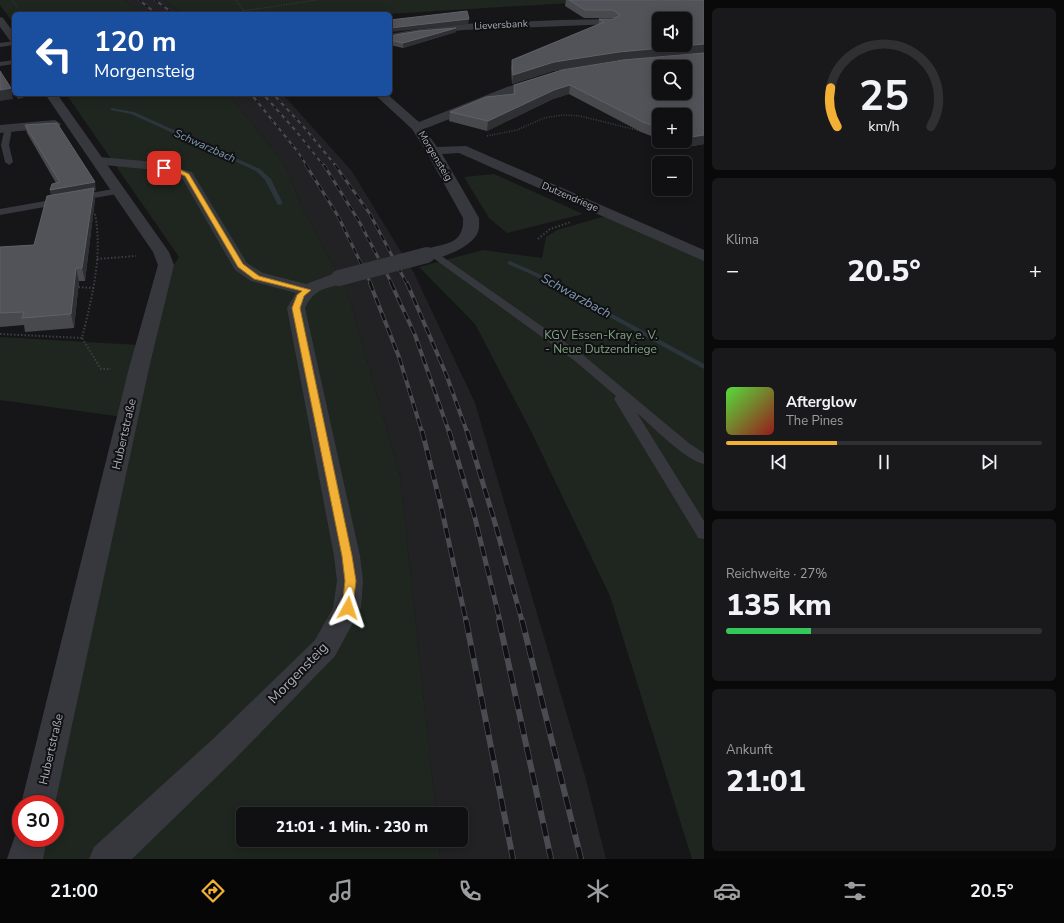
<!DOCTYPE html>
<html lang="de">
<meta charset="utf-8">
<style>
body{margin:0;font-family:"Nunito Sans",sans-serif;background:#19191b;color:#f1f3f6;height:100vh;display:flex;flex-direction:column;font-size:15px;white-space:nowrap}
*{box-sizing:border-box;margin:0}
p{font-size:13px;color:#9c9d9f}
.icon{flex:none;width:22px;height:22px;fill:none;stroke:currentColor;stroke-width:2;stroke-linecap:round;stroke-linejoin:round}
.map{position:relative;flex:1;overflow:hidden}
.details{display:flex;flex-direction:column;gap:8px;padding:8px;background:#09090a;width:360px}
.details>*{flex:none}
.hud{position:absolute;left:12px;top:12px;width:380px;height:84px;border-radius:6px;box-shadow:0 2px 10px #0003,0 0 0 1px #303032;background:#1a4fa0;color:#fff;overflow:hidden}
.tools{position:absolute;left:652px;top:12px;display:grid;gap:8px}
.tools a{display:grid;place-items:center;width:40px;height:40px;border-radius:6px;background:#101012;box-shadow:0 2px 10px #0003,0 0 0 1px #303032;font-size:20px}
.speed{position:absolute;left:12px;top:795px;display:flex;gap:8px;font-size:20px;font-weight:700;text-align:center}
.speed>*{display:grid;place-content:center;width:52px;height:52px;border-radius:50%;background:#101012;box-shadow:0 2px 10px #0003,0 0 0 1px #303032;line-height:1}
.speed .limit{border:6px solid #d22;background:#fff;color:#111}
.pin{position:absolute;display:grid;place-items:center;width:34px;height:34px;color:#fff;margin:-17px;border-radius:8px;box-shadow:0 2px 6px #0006}
.me{position:absolute;width:44px;margin:-22px;rotate:5deg;stroke-linejoin:round;filter:drop-shadow(0 0 3px #0008)}
.turn{display:flex;align-items:center;gap:14px;height:84px;padding:0 16px;font-size:18px}
.turn .icon{width:52px;height:52px;stroke-width:2.5}
.turn b{display:block;font-size:28px;line-height:34px}
.big{font-size:30px;font-weight:800;line-height:1.1}
.details .card{flex:1;display:flex;flex-direction:column;justify-content:center;gap:6px;min-width:0;padding:0 14px;border-radius:6px;background:#19191b}
.details .dial{align-items:center;gap:0}
.dial svg{height:104px;overflow:visible;fill:none;stroke:#303032;stroke-width:7;stroke-linecap:round;text-anchor:middle}
.dial text{fill:#f1f3f6;stroke:none}
.song{display:flex;align-items:center;gap:12px}
.cover{width:48px;height:48px;border-radius:6px;background:linear-gradient(135deg,hsl(110 70% 55%),hsl(0 70% 35%))}
.played{height:4px;border-radius:2px;background:linear-gradient(90deg,#f2b134 35%,#303032 35%)}
.keys{display:flex;justify-content:space-around;direction:ltr}
.heat{display:flex;justify-content:space-between;align-items:center;font-size:22px;direction:ltr}
.charge{height:6px;border-radius:3px;background:linear-gradient(90deg,#34c759 27%,#303032 0)}
.trip{position:absolute;left:236px;top:807px;width:232px;height:40px;border-radius:6px;background:#101012;box-shadow:0 2px 10px #0003,0 0 0 1px #303032;font-weight:800;line-height:40px;text-align:center}
.menu{display:flex;height:64px;justify-content:space-around;align-items:center;background:#060607;color:#9c9d9f}
.menu .icon{width:28px;height:28px}
.menu .on{color:#f2b134}
.menu b{font-size:18px;color:#f1f3f6}
main{display:flex;flex:1;min-height:0}
.map>svg:first-child{display:block}
.built{fill:#222225}
.green{fill:#1e261f}
.lines{fill:none;stroke-linecap:round;stroke-linejoin:round}
.stream{fill:#2c353c;fill-rule:evenodd}
.path-far2{stroke:#3d3f44;stroke-width:1;stroke-dasharray:1 1.5;stroke-linecap:butt}
.path-far1{stroke:#3d3f44;stroke-width:1.5;stroke-dasharray:1 1.5;stroke-linecap:butt}
.path{stroke:#3d3f44;stroke-width:2;stroke-dasharray:1.5 2;stroke-linecap:butt}
.service{fill:#37383d;fill-rule:evenodd}
.minor{fill:#37383d;fill-rule:evenodd}
.tertiary{fill:#37383d;fill-rule:evenodd}
.rail-far4-casing{stroke:#4a4c52;stroke-width:2}
.rail-far3-casing{stroke:#4a4c52;stroke-width:3}
.rail-far2-casing{stroke:#4a4c52;stroke-width:4}
.rail-far1-casing{stroke:#4a4c52;stroke-width:5}
.rail-casing{stroke:#4a4c52;stroke-width:6}
.rail-far4{stroke:#111113;stroke-width:1.5;stroke-dasharray:4;stroke-linecap:butt}
.rail-far3{stroke:#111113;stroke-width:2;stroke-dasharray:6;stroke-linecap:butt}
.rail-far2{stroke:#111113;stroke-width:2.5;stroke-dasharray:8;stroke-linecap:butt}
.rail-far1{stroke:#111113;stroke-width:3.5;stroke-dasharray:10;stroke-linecap:butt}
.rail{stroke:#111113;stroke-width:4.5;stroke-dasharray:13;stroke-linecap:butt}
.minor-bridge{stroke:#37383d;stroke-width:16}
.wall{fill:#47494d}
.shaded-wall{fill:#2f3033}
.building{fill:#525359;stroke:#5f6168;fill-rule:evenodd}
.route{fill:#f2b134;stroke:#9d7322}
.labels{text-anchor:middle;dominant-baseline:central;stroke-width:4;stroke-linejoin:round;paint-order:stroke}
.far-street-label{font-size:10px;fill:#a8adb8;stroke:#111113}
.far-water-label{font-size:11px;font-style:italic;fill:#7f9bb3;stroke:#111113}
.park-label{font-size:12px;fill:#7fa381;stroke:#111113}
.street-label{font-size:12px;fill:#a8adb8;stroke:#111113}
.water-label{font-size:13px;font-style:italic;fill:#7f9bb3;stroke:#111113}
.near-street-label{font-size:14px;fill:#a8adb8;stroke:#111113}
</style>
<main>
<div class="map">
<svg width="704" height="859" viewBox="0 0 704 859">
<rect width="100%" height="100%" fill="#161618"/>
<g class="built">
<polygon points="124,0 164,0 183,14 141,14"/>
<polygon points="229,94 281,94 287,99 351,170 414,273 475,403 585,776 606,859 440,859 438,840 461,840 461,814 436,814 400,475 347,291 301,205 285,165"/>
</g>
<g class="green">
<polygon points="0,0 124,0 141,14 14,14 14,24 0,5"/>
<polygon points="164,0 619,0 388,14 183,14"/>
<polygon points="66,94 229,94 285,165 301,205 347,291 400,475 436,814 243,814 243,840 438,840 440,859 109,859 346,609 101,859 33,859 38,838 55,838 55,804 46,804 172,268 179,257"/>
<polygon points="494,174 583,214 507,233 489,218 464,177"/>
<polygon points="609,215 704,258 704,859 692,859 610,596 532,433 475,324 419,267 483,250 542,258 546,237 557,230"/>
<polygon points="0,337 139,345 123,417 0,400"/>
</g>
<g class="lines">
<g class="stream">
<polygon points="111,108 134,112 260,169 271,179 283,204 278,205 265,180 256,171 131,114 111,110"/>
<polygon points="510,261 537,273 704,364 704,369 533,275 508,264 508,262"/>
</g>
<g class="path-far2">
<polyline points="12,0 17,7"/>
<polyline points="236,0 246,14"/>
<polyline points="244,11 316,0"/>
</g>
<polyline class="path-far1" points="487,136 517,130 544,118 563,115 580,116 641,131"/>
<g class="path">
<path d="M95,214C103,256 92,297 82,338L101,369H111"/>
<polyline points="538,239 550,229 571,222"/>
<polyline points="97,259 136,256"/>
<polyline points="75,287 95,288"/>
<polyline points="0,334 82,338"/>
</g>
<g class="service">
<polygon points="14,41 14,45 0,47 0,43"/>
<polygon points="14,60 14,64 0,66 0,62"/>
<polygon points="16,94 24,94 25,97 18,99"/>
<polygon points="5,127 12,129 9,145 13,162 9,165 5,162 1,145"/>
<polygon points="119,188 124,191 122,193 0,215 0,209"/>
<path d="M433,250L583,355L690,444L704,453V464C685,460 653,427 637,413L704,521V539L698,538L696,534L614,399L616,396L575,361L429,255L428,253Z"/>
</g>
<g class="minor">
<polygon points="612,19 617,22 615,24 464,30 419,34 390,40 390,34 419,29 464,24 560,20"/>
<path d="M543,76L547,77L549,79L547,81L424,129L437,147L466,146L704,250V261L459,153L442,154L479,218C479,224 480,229 477,234C470,248 437,262 421,259L419,255C429,240 465,253 463,218L426,151L412,129L374,94H387L419,122L507,87Z"/>
<path d="M99,157L155,162L192,172L247,263L263,273L306,284L333,274L339,273L345,274L348,278C339,291 317,281 305,308L360,556L363,581L361,608L335,656L235,759L132,859H89L94,847L213,739L315,640L333,608L337,581L334,556L287,308L296,293L251,281L235,270L182,178L155,170L94,164L92,161L94,158Z"/>
</g>
<g class="tertiary">
<polygon points="0,17 3,18 14,33 14,43 11,42 0,27"/>
<polygon points="45,94 57,94 169,252 174,265 149,368 55,804 21,804 129,368 158,265 153,252"/>
<polygon points="55,120 61,124 59,127 0,133 0,125"/>
<polygon points="21,825 21,838 47,838 43,859 7,859 18,827"/>
</g>
<g class="rail-far4-casing">
<g id="rail-far4">
<polyline points="139,0 157,14"/>
<polyline points="155,0 174,14"/>
<polyline points="251,94 298,152 307,166"/>
<polyline points="263,94 296,131 324,166"/>
<polyline points="273,94 303,126 336,166"/>
</g>
</g>
<g class="rail-far3-casing">
<g id="rail-far3">
<polyline points="306,165 338,216 371,284"/>
<polyline points="324,165 360,223 392,284"/>
<polyline points="335,165 370,214 407,284"/>
</g>
</g>
<g class="rail-far2-casing">
<g id="rail-far2">
<polyline points="370,283 399,357 422,432"/>
<polyline points="391,283 415,335 449,432"/>
<polyline points="407,283 446,374 467,432"/>
</g>
</g>
<g class="rail-far1-casing">
<g id="rail-far1">
<polyline points="422,431 441,506 466,621"/>
<polyline points="449,431 474,514 500,621"/>
<polyline points="467,431 495,523 522,621"/>
</g>
</g>
<g class="rail-casing">
<g id="rail">
<polyline points="466,620 513,859"/>
<polyline points="499,620 551,859"/>
<polyline points="522,620 581,859"/>
</g>
</g>
<use href="#rail-far4" class="rail-far4"/>
<use href="#rail-far3" class="rail-far3"/>
<use href="#rail-far2" class="rail-far2"/>
<use href="#rail-far1" class="rail-far1"/>
<use href="#rail" class="rail"/>
<polyline class="minor-bridge" points="339,278 427,255"/>
</g>
<g class="wall">
<polygon points="566,0 704,0 704,144 681,148 663,141 685,141 685,115 659,115 659,139 641,132 569,94 553,99 487,131 449,121 450,112 513,94 514,85 704,53 617,60 553,71 512,84 511,68 512,60 598,25 599,19 613,19 612,18 584,18 565,6"/>
<polygon points="456,28 456,32 403,48 390,45 390,36"/>
<polygon points="25,125 96,190 94,191 95,199 85,281 79,281 74,328 25,332 24,325 0,327 0,247 34,245 51,195 50,190 56,183 27,133"/>
</g>
<g class="shaded-wall">
<polygon points="469,19 468,24 390,32 390,28"/>
<polygon points="456,28 456,32 403,48 403,43"/>
<polygon points="704,44 704,53 617,60 553,71 512,84 513,75 554,62 619,52"/>
<polygon points="570,85 569,94 553,99 487,131 488,121 554,90"/>
<polygon points="11,88 13,99 0,101 0,90"/>
<polygon points="704,135 704,144 681,148 683,141 685,141 685,138"/>
<polygon points="95,182 96,190 94,191 95,199 85,281 82,268 52,198 50,190"/>
<polygon points="76,268 79,281 74,328 71,314"/>
</g>
<g class="building">
<path d="M569,0H704V44L619,52L554,62L513,75L512,60L604,22L599,19H613L620,15L613,10H585ZM659,19H685V45H659Z"/>
<polygon points="467,11 469,19 390,28 390,20"/>
<polygon points="456,28 403,43 390,40 390,36 419,31"/>
<path d="M704,53V135L685,138V115H659V128L643,122L570,85L554,90L488,121L450,112L486,97L515,94L514,85L562,70L623,60ZM659,67H685V93H659Z"/>
<polygon points="0,71 11,88 0,90"/>
<polygon points="57,123 95,182 50,190 52,184 60,182 25,125"/>
<polygon points="94,188 82,268 76,268 71,314 22,318 24,312 0,313 0,247 34,245 47,196"/>
</g>
<polygon class="route" points="164,166 177,168 189,174 243,264 259,276 311,290 304,296 300,308 352,556 356,581 352,611 343,611 342,608 345,581 342,556 292,308 297,295 302,291 254,279 238,267 185,176 173,171 162,169"/>
<g class="labels">
<g class="far-street-label">
<text transform="translate(501 25) rotate(-3)">Lieversbank</text>
<text transform="translate(435 156) rotate(59)">Morgensteig</text>
<text transform="translate(570 197) rotate(23)">Dutzendriege</text>
</g>
<g class="far-water-label">
<text transform="translate(205 146) rotate(24)">Schwarzbach</text>
</g>
<g class="park-label">
<text x="601" y="335">KGV Essen-Kray e. V.<tspan x="601" dy="14">- Neue Dutzendriege</tspan></text>
</g>
<g class="street-label">
<text transform="translate(124 434) rotate(-77)">Hubertstraße</text>
<text transform="translate(51 749) rotate(-77)">Hubertstraße</text>
</g>
<g class="water-label">
<text transform="translate(576 296) rotate(29)">Schwarzbach</text>
</g>
<g class="near-street-label">
<text transform="translate(298 673) rotate(-46)">Morgensteig</text>
</g>
</g>
</svg>
<div class="tools">
<a><svg class="icon" aria-label="sound" viewBox="0 0 24 24"><path d="M4 9h4l5-4v14l-5-4H4zM17 9q2 3 0 6"/></svg></a>
<a><svg class="icon" aria-label="search" viewBox="0 0 24 24"><circle cx="10" cy="10" r="6"/><path d="M15 15l6 6"/></svg></a>
<a>+</a>
<a>−</a>
</div>
<div class="speed"><div class="limit">30</div></div>
<div class="pin" style="left:164px;top:168px;background:#d93025"><svg class="icon" aria-label="arrive" viewBox="0 0 24 24"><path d="M6 21V4h12l-3 4 3 4H6"/></svg></div>
<svg class="me" style="left:348px;top:608px" viewBox="-20 -20 40 40"><path d="M0-17L14 15 0 8-14 15z" fill="#f2b134" stroke="#fff" stroke-width="4"/></svg>
<div class="trip">21:01 · 1 Min. · 230 m</div>
<div class="hud">
<div class="turn"><svg class="icon" aria-label="left" viewBox="0 0 24 24"><path d="M17 20v-9H6M10 6l-5 5 5 5"/></svg><div><b>120 m</b>Morgensteig</div></div>
</div>
</div>
<section class="details">
<div class="card dial"><svg viewBox="0 0 100 80">
<path d="M14 69A42 42 0 1 1 86 69"/>
<path d="M14 69A42 42 0 0 1 9 39" stroke="#f2b134"/>
<text x="50" y="56" font-size="32" font-weight="700">25</text>
<text x="50" y="72" font-size="11">km/h</text>
</svg></div>
<div class="card"><p>Klima</p>
<div class="heat"><a>−</a><b class="big">20.5°</b><a>+</a></div>
</div>
<div class="card">
<div class="song"><i class="cover"></i><div><b>Afterglow</b><p>The Pines</p></div></div>
<div class="played"></div>
<div class="keys"><svg class="icon" aria-label="previous" viewBox="0 0 24 24"><path d="M18 5L8 12l10 7zM5 5v14"/></svg><svg class="icon" aria-label="pause" viewBox="0 0 24 24"><path d="M8 5v14M16 5v14"/></svg><svg class="icon" aria-label="next" viewBox="0 0 24 24"><path d="M6 5l10 7-10 7zM19 5v14"/></svg></div>
</div>
<div class="card"><p>Reichweite · 27%</p><b class="big">135 km</b><div class="charge"></div></div>
<div class="card"><p>Ankunft</p><b class="big">21:01</b></div>
</section>
</main>
<nav class="menu">
<b>21:00</b>
<svg class="icon on" aria-label="directions" viewBox="0 0 24 24"><path d="M12 3l9 9-9 9-9-9zM9 14v-3h6M13 9l2 2-2 2"/></svg>
<svg class="icon" aria-label="music" viewBox="0 0 24 24"><path d="M9 18V5l10-2v13"/><circle cx="6" cy="18" r="3"/><circle cx="16" cy="16" r="3"/></svg>
<svg class="icon" aria-label="phone" viewBox="0 0 24 24"><path d="M5 4h4l2 5-3 2q2 4 5 5l2-3 5 2v4C11 20 4 13 5 4z"/></svg>
<svg class="icon" aria-label="climate" viewBox="0 0 24 24"><path d="M12 3v18M4 7l16 10M4 17L20 7"/></svg>
<svg class="icon" aria-label="car" viewBox="0 0 24 24"><path d="M5 17H2v-5l4-1 3-4h7l3 4 3 1v5h-3M9 17h6M6 11h13"/><circle cx="7" cy="17" r="2"/><circle cx="17" cy="17" r="2"/></svg>
<svg class="icon" aria-label="filters" viewBox="0 0 24 24"><path d="M4 7h16M4 17h16"/><circle cx="9" cy="7" r="2"/><circle cx="15" cy="17" r="2"/></svg>
<b>20.5°</b>
</nav>
